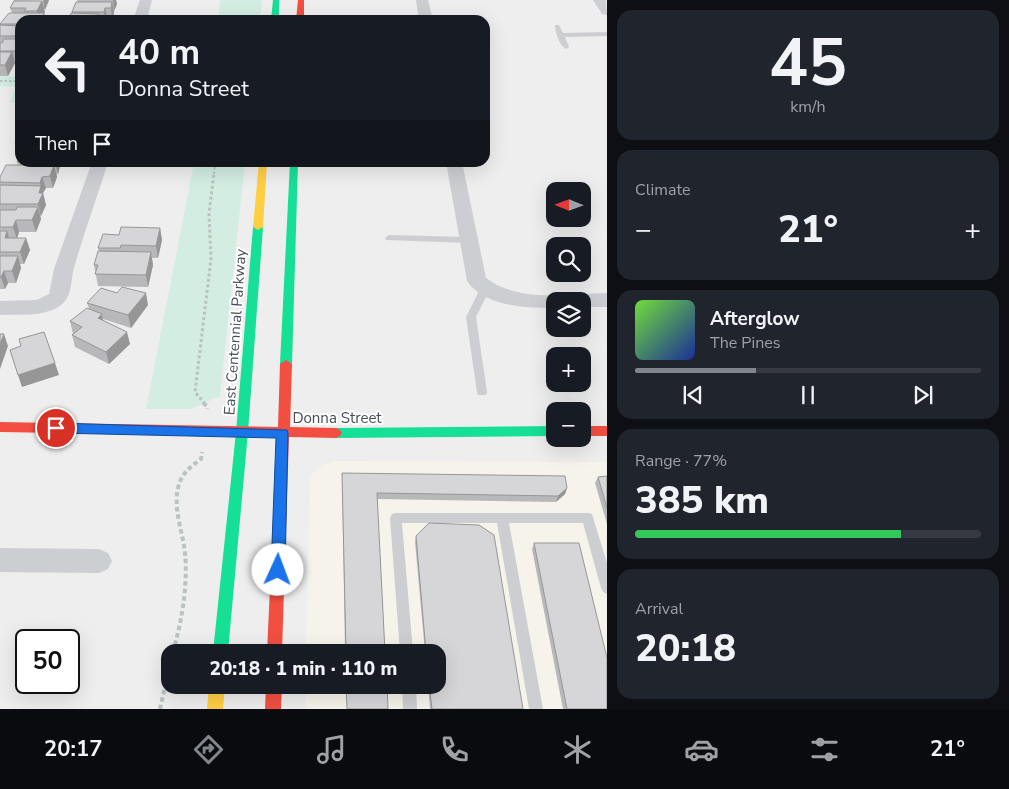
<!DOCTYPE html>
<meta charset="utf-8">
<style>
body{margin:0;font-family:"Nunito Sans",sans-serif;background:#20242c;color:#f1f3f6;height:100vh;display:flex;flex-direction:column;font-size:19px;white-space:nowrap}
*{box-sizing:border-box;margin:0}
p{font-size:16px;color:#9ea1a6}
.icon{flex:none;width:28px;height:28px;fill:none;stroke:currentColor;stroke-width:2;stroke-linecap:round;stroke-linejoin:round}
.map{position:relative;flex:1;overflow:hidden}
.details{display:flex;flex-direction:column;gap:10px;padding:10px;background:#0d0f14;width:402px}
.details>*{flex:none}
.hud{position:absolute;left:15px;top:15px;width:475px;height:152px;border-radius:15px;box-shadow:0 5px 20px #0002;background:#171b24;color:#f1f3f6;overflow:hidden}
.needle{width:32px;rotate:271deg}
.controls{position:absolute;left:546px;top:182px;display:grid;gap:10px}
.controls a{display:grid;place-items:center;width:45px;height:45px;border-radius:10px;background:#171b24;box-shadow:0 5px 20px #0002;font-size:25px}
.speed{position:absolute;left:15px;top:629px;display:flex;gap:10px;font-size:25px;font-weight:700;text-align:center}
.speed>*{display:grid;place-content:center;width:65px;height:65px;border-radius:50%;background:#171b24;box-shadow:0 5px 20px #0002;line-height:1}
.speed .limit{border:2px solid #111;border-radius:8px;background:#fff;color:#111}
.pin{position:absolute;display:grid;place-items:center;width:42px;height:42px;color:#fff;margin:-21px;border:2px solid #fff;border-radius:50%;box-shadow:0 1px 5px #0007}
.me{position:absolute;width:55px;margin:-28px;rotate:2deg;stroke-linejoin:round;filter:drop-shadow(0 0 4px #0008)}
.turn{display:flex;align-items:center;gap:18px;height:105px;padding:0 20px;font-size:22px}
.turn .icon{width:65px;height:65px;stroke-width:2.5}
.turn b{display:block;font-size:35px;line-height:42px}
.then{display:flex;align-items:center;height:48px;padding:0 20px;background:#0003;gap:10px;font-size:19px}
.big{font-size:38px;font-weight:800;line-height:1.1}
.details .card{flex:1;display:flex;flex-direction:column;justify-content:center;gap:8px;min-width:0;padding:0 18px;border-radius:15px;background:#20242c}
.details .dial{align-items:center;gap:0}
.dial b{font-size:65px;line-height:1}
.song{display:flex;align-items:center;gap:15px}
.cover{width:60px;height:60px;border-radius:8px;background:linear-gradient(135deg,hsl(100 70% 55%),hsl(230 70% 35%))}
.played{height:5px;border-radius:2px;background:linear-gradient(90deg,#81858d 35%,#363941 35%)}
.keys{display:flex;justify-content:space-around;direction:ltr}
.heat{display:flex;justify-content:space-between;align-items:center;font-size:28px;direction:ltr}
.charge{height:8px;border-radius:4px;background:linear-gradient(90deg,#34c759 77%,#363941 0)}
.trip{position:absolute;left:161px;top:644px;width:285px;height:50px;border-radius:15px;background:#171b24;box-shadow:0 5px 20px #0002;font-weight:800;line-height:50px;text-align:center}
.menu{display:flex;height:80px;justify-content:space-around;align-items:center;background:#090b0e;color:#9ea1a6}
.menu .icon{width:35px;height:35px}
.menu .current{color:#81858d}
.menu b{font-size:22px;color:#f1f3f6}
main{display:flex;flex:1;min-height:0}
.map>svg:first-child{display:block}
.commercial{fill:#f6f4ea}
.green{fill:#d3ede3}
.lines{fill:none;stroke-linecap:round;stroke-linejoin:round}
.path-far2{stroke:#b9c3c3;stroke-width:2;stroke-dasharray:2.5 2;stroke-linecap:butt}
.path-far1{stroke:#b9c3c3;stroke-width:3;stroke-dasharray:3 2.5;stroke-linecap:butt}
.path{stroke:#b9c3c3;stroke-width:4;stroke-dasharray:4.5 3;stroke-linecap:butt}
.lane{fill:#cdced1;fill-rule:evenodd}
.street{fill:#cdced1;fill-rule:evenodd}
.fast{fill:#16e098;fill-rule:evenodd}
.slow{fill:#ffcf43;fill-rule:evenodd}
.jam{fill:#f24e42;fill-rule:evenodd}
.wall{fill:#b8b8ba}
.shaded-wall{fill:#969697}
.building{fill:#d6d6d8;stroke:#969697}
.route{fill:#1a73e8;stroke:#114b97}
.labels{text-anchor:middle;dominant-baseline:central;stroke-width:4;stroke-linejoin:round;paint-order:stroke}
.street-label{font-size:15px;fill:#464c59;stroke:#fff}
</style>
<main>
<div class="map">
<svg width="607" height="709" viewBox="0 0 607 709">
<rect width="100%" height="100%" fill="#efeeee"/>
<polygon class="commercial" points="334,461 606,462 606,709 306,709 306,685 438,685 438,652 306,652 310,480 313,473 325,464"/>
<g class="green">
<polygon points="220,0 262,0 260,20 218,20"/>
<polygon points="0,76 20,77 20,103 10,103 16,87 0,86"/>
<polygon points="194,163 245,163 220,396 191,409 146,409"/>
</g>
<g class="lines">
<g class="path-far2">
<polyline points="0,81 20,81"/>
<polyline points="214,174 215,162"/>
</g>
<polyline class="path-far1" points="205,404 195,392 211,259 209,214 214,173"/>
<g class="path">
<polyline points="203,403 207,406 207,409"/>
<path d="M173,652C182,620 188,586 185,553C183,532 173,510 178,488C181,474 190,467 201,459L202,452"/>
<polyline points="160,709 170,665"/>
</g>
<g class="lane">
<path d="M555,25H559L563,33L607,32V36L565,37L569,47L566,49C559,45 555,32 555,25Z"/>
<polygon points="389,235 468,237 472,240 468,243 386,240 385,238"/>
<polygon points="485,286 490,289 476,317 487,392 486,395 478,395 477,392 466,317 480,289"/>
<polygon points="396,513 588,513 592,514 607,563 607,594 603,592 601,588 583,523 509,523 543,709 529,709 497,523 402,523 413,652 400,652 390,518 392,514"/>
<polygon points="402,685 416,685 417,709 403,709"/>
</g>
<g class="street">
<polygon points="140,0 152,0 147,20 133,20"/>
<polygon points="416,0 428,0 433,20 419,20"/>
<polygon points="593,0 606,0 607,15 602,14"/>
<path d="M92,162H108C97,198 84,232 74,268C71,278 72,293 65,301C51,318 20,314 0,315V301L37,300L49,294L54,269Z"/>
<path d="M446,162H462L486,278C519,303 567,294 607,293V307H582V301H555V308C528,308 484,307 467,281Z"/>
<polygon points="0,548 99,549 108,553 112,561 108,569 99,573 0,572"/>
</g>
<g class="fast">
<polygon points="273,0 279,0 279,20 271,20"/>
<polygon points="290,162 298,162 292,364 286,368 280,364"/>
<polygon points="258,224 263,227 248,432 228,652 213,652 236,432 253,227"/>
<polygon points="555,426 555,436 336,438 332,436 330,433 332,430 336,428"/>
</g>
<g class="slow">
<polygon points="259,162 267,162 263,227 258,230 253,227"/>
<polygon points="209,685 225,685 223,709 207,709"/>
</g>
<g class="jam">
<polygon points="298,0 304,0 304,20 296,20"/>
<polygon points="286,360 292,364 290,427 336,428 340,430 342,433 340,436 336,438 289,437 282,652 267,652 277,437 0,432 0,422 278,427 280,364"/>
<rect x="582" y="426" width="25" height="10"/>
<polygon points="266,685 282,685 281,709 265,709"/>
</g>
</g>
<g class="wall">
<polygon points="14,0 49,1 44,10 44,13 20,20 20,60 19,61 15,61 15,63 8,76 0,76 0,24 12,13 10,8"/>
<polygon points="77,0 116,0 117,4 114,11 114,13 112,19 107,19 107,20 68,20 72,13 72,12 78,2"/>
<polygon points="20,133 20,154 18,154 15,143"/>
<polygon points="17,162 61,162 58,174 57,174 57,177 53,188 46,188 43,193 46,205 41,216 40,216 41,219 36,232 19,232 17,238 26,238 30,250 24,264 20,264 21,268 16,283 8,283 5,289 0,289 0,177 18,165"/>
<polygon points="160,228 162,240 158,258 152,258 153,265 148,287 98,286 94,265 99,251 98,248 119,235"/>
<polygon points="87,303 148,305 131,328 103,319 103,320 130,344 109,364 75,347 72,335 73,334 70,321 89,308"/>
<polygon points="342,473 567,488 565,494 556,502 377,499 385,652 345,652"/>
<polygon points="607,476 607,524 595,483 598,477"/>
<polygon points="416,536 523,709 430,709 428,685 438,685 438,652 425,652 415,542"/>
<polygon points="534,543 607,709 563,709 532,549"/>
</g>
<g class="shaded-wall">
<polygon points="43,0 49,0 45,10"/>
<polygon points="113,0 116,0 117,4 114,11"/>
<polygon points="42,1 45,12 40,20 39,20 37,11"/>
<polygon points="112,2 114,13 112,19 111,8"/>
<polygon points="105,8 107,18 107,20 105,20 104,12"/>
<polygon points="44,13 46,20 41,20"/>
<polygon points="20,43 20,60 19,61 16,51"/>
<polygon points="12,52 15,63 8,76 5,65"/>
<polygon points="55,162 61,162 58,174"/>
<polygon points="54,165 57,177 53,188 50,176"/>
<polygon points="42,177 46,188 43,193 46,205 41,216 38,204 39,193 41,187 40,183"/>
<polygon points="38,207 41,219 36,232 32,220"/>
<polygon points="16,220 19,232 17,239 13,227"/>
<polygon points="160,228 162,240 158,258 156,246"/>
<polygon points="7,231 11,243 5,238"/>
<polygon points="26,238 30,250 24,264 20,252"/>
<polygon points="151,252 153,265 148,287 146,275"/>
<polygon points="18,256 21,268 16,283 12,271"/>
<polygon points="4,271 8,283 5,289 1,277"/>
<polygon points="146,293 148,305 131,328 128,315"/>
<polygon points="102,314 104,327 98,318"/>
<polygon points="127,332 130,344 109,364 106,352"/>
<polygon points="4,334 8,346 0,369 0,344"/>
<polygon points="55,363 59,375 22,387 18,375"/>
<polygon points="567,488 565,494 556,502 558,496"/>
</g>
<g class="building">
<polygon points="14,1 42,1 37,11 24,11 26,8 10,8"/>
<polygon points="76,2 112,2 111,8 105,8 104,12 72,12"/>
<polygon points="9,13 44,13 41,20 20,20 20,24 0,24"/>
<polygon points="71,13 99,14 97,18 107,18 106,20 68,20"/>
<polygon points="0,25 20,26 20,36 0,36"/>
<polygon points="4,39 20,39 20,43 16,51 0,51 0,43 2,43"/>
<polygon points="0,52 12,52 5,65 0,65"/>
<polygon points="20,133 20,143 15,143"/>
<polygon points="20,156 20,162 17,162"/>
<polygon points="6,165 54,165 50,176 42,177 40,183 0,182 0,177"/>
<polygon points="0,185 41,186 39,193 43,193 38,204 0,204"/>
<polygon points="17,207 38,207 32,220 16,220 13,227 0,227 0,210 16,210"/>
<polygon points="121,227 160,228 156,246 121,245 120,248 98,248 103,234 119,235"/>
<polygon points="0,231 7,231 5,238 26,238 20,252 0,252"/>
<polygon points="98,251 151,252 146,275 95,274 98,265 94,265"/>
<polygon points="0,256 18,256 12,271 4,271 1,277 0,277"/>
<polygon points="122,287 146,293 128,315 87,303 101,288 117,293"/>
<polygon points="87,308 102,314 98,318 127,332 106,352 72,335 82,327 70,321"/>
<polygon points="44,332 55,363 18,375 10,350 21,346 19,339"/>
<polygon points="0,334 4,334 0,344"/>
<polygon points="342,473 565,476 567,488 558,496 377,493 385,652 346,652"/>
<polygon points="607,476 607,508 598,477"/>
<polygon points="429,523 479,525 494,535 523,709 432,709 429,685 438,685 438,652 426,652 416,536"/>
<polygon points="534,543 579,543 607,658 607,709 567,709"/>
<polygon points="346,685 387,685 388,709 347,709"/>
</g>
<polygon class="route" points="56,423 287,430 288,433 285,570 283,574 278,576 273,574 271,570 276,438 56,433 51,432 50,428 51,425"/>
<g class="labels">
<g class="street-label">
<text transform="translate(235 332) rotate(-86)">East Centennial Parkway</text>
<text x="337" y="418">Donna Street</text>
</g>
</g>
</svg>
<div class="controls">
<a><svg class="needle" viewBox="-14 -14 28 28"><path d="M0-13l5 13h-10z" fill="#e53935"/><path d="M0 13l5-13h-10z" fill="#9ea1a6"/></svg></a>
<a><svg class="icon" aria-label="search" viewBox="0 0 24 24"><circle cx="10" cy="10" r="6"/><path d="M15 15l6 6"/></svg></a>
<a><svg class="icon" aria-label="layers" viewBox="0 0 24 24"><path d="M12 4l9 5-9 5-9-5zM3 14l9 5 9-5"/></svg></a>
<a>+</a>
<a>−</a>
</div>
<div class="speed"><div class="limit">50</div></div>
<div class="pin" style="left:56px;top:428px;background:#d93025"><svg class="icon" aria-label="arrive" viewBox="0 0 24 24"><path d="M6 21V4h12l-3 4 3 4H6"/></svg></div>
<svg class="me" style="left:278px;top:570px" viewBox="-20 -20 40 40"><circle r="19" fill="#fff"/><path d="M0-13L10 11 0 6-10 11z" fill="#1a73e8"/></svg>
<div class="trip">20:18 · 1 min · 110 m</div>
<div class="hud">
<div class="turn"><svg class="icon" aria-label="left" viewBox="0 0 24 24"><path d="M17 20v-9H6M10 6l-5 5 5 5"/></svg><div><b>40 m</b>Donna Street</div></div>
<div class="then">Then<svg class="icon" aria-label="arrive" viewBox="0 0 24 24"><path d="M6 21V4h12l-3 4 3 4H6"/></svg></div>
</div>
</div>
<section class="details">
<div class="card dial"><b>45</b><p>km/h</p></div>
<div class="card"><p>Climate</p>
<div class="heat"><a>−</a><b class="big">21°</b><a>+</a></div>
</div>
<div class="card">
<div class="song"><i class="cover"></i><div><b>Afterglow</b><p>The Pines</p></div></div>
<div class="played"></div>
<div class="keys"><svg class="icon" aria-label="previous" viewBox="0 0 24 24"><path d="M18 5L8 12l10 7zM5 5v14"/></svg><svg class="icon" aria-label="pause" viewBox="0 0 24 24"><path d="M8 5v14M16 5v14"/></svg><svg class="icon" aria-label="next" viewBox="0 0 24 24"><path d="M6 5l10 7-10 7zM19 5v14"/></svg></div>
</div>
<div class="card"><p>Range · 77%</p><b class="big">385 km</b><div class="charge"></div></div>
<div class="card"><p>Arrival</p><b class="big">20:18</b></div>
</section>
</main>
<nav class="menu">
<b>20:17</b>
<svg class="icon current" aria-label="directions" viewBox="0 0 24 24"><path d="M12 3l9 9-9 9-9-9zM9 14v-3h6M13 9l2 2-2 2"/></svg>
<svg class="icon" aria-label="music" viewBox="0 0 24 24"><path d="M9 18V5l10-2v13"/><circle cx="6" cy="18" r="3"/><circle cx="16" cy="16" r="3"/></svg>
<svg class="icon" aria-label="phone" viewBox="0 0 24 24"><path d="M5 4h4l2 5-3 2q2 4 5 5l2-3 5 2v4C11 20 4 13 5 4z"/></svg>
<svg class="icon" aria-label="climate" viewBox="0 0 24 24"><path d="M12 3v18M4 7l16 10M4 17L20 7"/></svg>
<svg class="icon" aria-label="car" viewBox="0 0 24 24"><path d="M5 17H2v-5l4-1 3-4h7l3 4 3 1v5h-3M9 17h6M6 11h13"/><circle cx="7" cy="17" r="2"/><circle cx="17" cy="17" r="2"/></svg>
<svg class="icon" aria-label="filters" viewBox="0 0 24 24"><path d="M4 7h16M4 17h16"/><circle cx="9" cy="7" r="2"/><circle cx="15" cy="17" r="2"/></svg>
<b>21°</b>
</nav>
